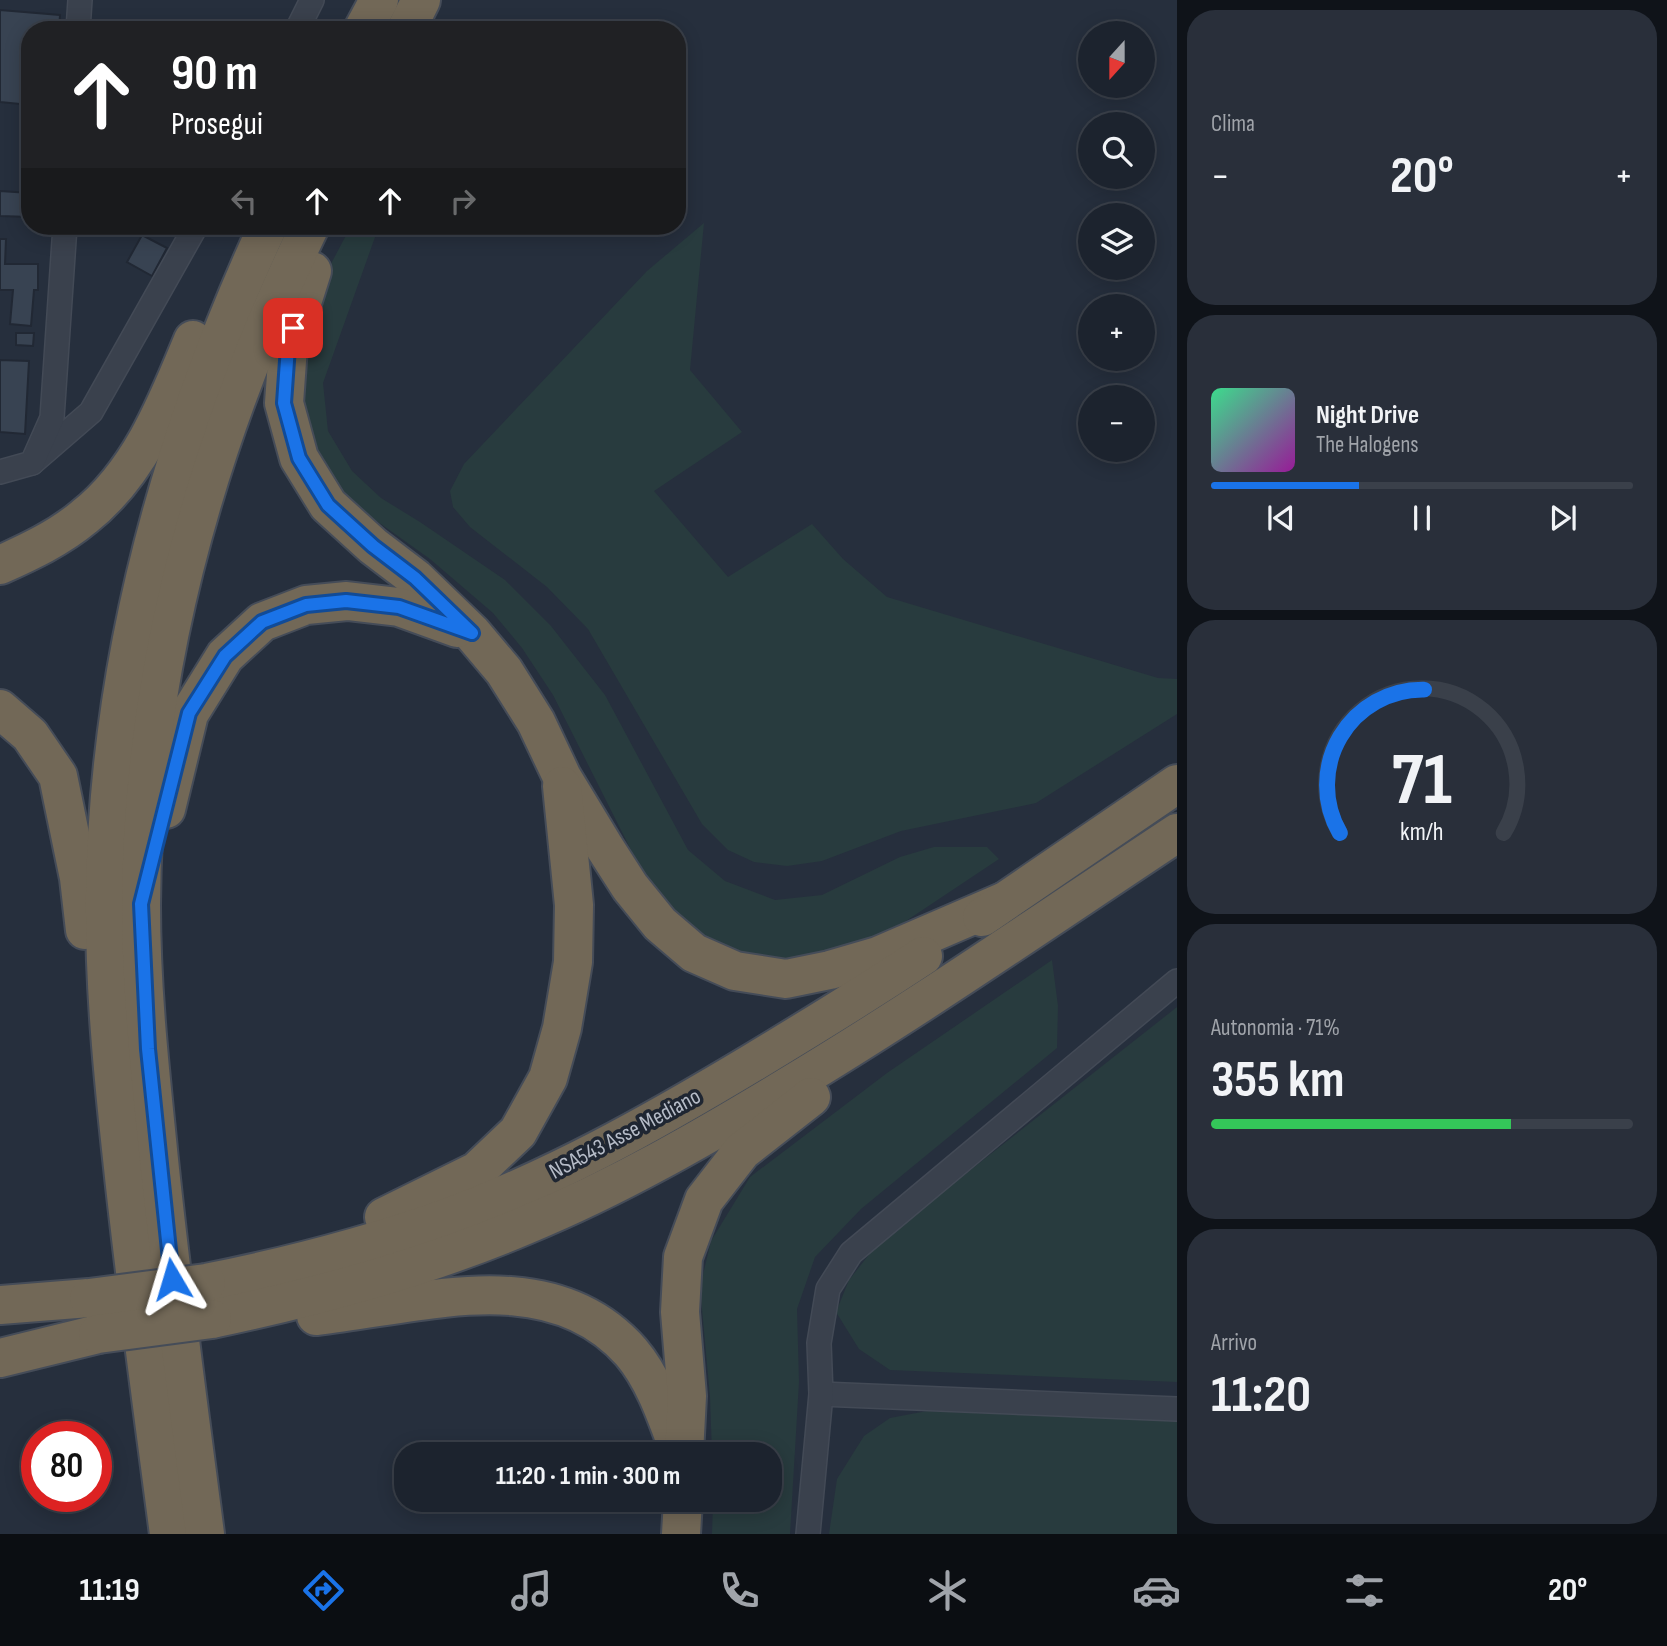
<!DOCTYPE html>
<html lang="it">
<meta charset="utf-8">
<style>
body{margin:0;font-family:"Sofia Sans Condensed",sans-serif;background:#292f3a;color:#f1f3f6;height:100vh;display:flex;flex-direction:column;font-size:26px;white-space:nowrap}
*{box-sizing:border-box;margin:0}
p{font-size:23px;color:#a0a4aa}
.icon{flex:none;width:38px;height:38px;fill:none;stroke:currentColor;stroke-width:2;stroke-linecap:round;stroke-linejoin:round}
.map{position:relative;flex:1;overflow:hidden}
.sheet{display:flex;flex-direction:column;gap:10px;padding:10px;background:#0f1319;width:490px}
.sheet>*{flex:none}
.banner{position:absolute;left:21px;top:21px;width:665px;height:214px;border-radius:28px;box-shadow:0 4px 18px #0003,0 0 0 2px #3a404a;background:#202124;color:#fff;overflow:hidden}
.needle{width:46px;rotate:201deg}
.buttons{position:absolute;left:1078px;top:21px;display:grid;gap:14px}
.buttons a{display:grid;place-items:center;width:77px;height:77px;border-radius:50%;background:#1c232e;box-shadow:0 4px 18px #0003,0 0 0 2px #3a404a;font-size:35px}
.speed{position:absolute;left:21px;top:1421px;display:flex;gap:14px;font-size:35px;font-weight:700;text-align:center}
.speed>*{display:grid;place-content:center;width:91px;height:91px;border-radius:50%;background:#1c232e;box-shadow:0 4px 18px #0003,0 0 0 2px #3a404a;line-height:1}
.speed .limit{border:10px solid #d22;background:#fff;color:#111}
.pin{position:absolute;display:grid;place-items:center;width:60px;height:60px;color:#fff;margin:-30px;border-radius:14px;box-shadow:0 4px 10px #0006}
.me{position:absolute;width:77px;margin:-38px;rotate:353deg;stroke-linejoin:round;filter:drop-shadow(0 0 5px #0008)}
.turn{display:flex;align-items:center;gap:24px;height:147px;padding:0 35px;font-size:32px}
.turn .icon{width:91px;height:91px;stroke-width:2.5}
.turn b{display:block;font-size:49px;line-height:60px}
.lanes{display:flex;align-items:center;height:66px;padding:0 35px;background:#0003;justify-content:center;gap:35px;direction:ltr}
.lanes .off{opacity:.35}
.big{font-size:52px;font-weight:700;line-height:1.1}
.sheet .widget{flex:1;display:flex;flex-direction:column;justify-content:center;gap:10px;min-width:0;padding:0 24px;border-radius:28px;background:#292f3a}
.sheet .dial{align-items:center;gap:0}
.dial svg{height:182px;overflow:visible;fill:none;stroke:#3a404a;stroke-width:7;stroke-linecap:round;text-anchor:middle}
.dial text{fill:#f1f3f6;stroke:none}
.song{display:flex;align-items:center;gap:21px}
.cover{width:84px;height:84px;border-radius:10px;background:linear-gradient(135deg,hsl(150 70% 55%),hsl(300 70% 35%))}
.played{height:7px;border-radius:4px;background:linear-gradient(90deg,#1a73e8 35%,#3a404a 35%)}
.keys{display:flex;justify-content:space-around;direction:ltr}
.heat{display:flex;justify-content:space-between;align-items:center;font-size:38px;direction:ltr}
.charge{height:10px;border-radius:5px;background:linear-gradient(90deg,#34c759 71%,#3a404a 0)}
.trip{position:absolute;left:394px;top:1442px;width:388px;height:70px;border-radius:28px;background:#1c232e;box-shadow:0 4px 18px #0003,0 0 0 2px #3a404a;font-weight:700;line-height:70px;text-align:center}
.tab-bar{display:flex;height:112px;justify-content:space-around;align-items:center;background:#0b0e12;color:#a0a4aa}
.tab-bar .icon{width:49px;height:49px}
.tab-bar .selected{color:#1a73e8}
.tab-bar b{font-size:32px;color:#f1f3f6}
main{display:flex;flex:1;min-height:0}
.map>svg:first-child{display:block}
.green{fill:#283b3e}
.building{fill:#384352;stroke:#212834;stroke-width:2}
.lines{fill:none;stroke-linecap:round;stroke-linejoin:round}
.street-casing{stroke:#434a56;stroke-width:26}
.highway-casing{stroke:#454c58;stroke-width:42}
.street{stroke:#3a414d;stroke-width:23}
.highway{stroke:#726857;stroke-width:38}
.highway-bridge-casing{stroke:#454c58;stroke-width:42;stroke-linecap:butt}
.highway-bridge{stroke:#726857;stroke-width:38}
.route-casing{stroke:#114b97;stroke-width:18}
.route{stroke:#1a73e8;stroke-width:12}
.labels{text-anchor:middle;dominant-baseline:central;stroke-width:7;stroke-linejoin:round;paint-order:stroke}
.street-label{font-size:23px;fill:#b6bcc8;stroke:#1f2632}
</style>
<main>
<div class="map">
<svg width="1177" height="1534" viewBox="0 0 1177 1534">
<rect width="100%" height="100%" fill="#262f3d"/>
<g class="green">
<polygon points="704,223 690,370 742,432 654,491 728,577 812,524 843,559 887,597 1158,678 1177,679 1177,714 1036,803 901,831 822,861 787,866 754,862 728,850 702,824 588,629 547,587 470,527 453,507 450,491 464,464 647,271"/>
<polygon points="351,226 379,226 323,383 328,431 352,471 381,498 420,522 505,580 551,626 605,695 688,850 725,881 775,900 822,895 900,857 934,847 987,847 999,859 903,923 867,939 816,956 787,959 755,957 721,947 687,926 660,901 632,852 553,695 522,648 493,613 430,559 364,512 340,488 313,447 303,416 299,377 316,292"/>
<polygon points="1052,960 1058,1006 1057,1048 861,1209 815,1257 797,1309 799,1382 790,1534 712,1534 713,1500 770,1500 770,1454 712,1454 710,1397 700,1287 711,1241 750,1177 887,1073"/>
<polygon points="1177,1007 1177,1382 890,1370 859,1349 836,1312 849,1280 879,1242"/>
<polygon points="927,1411 1177,1421 1177,1534 829,1534 837,1479 864,1436 890,1418"/>
</g>
<g class="building">
<polygon points="0,10 60,15 59,30 30,30 30,105 0,102"/>
<polygon points="0,191 30,193 30,217 0,216"/>
<polygon points="142,235 167,248 152,276 127,262"/>
<polygon points="0,239 6,239 5,264 38,264 38,290 34,290 31,326 10,324 13,290 0,290"/>
<polygon points="16,333 34,333 33,346 16,345"/>
<polygon points="0,360 29,361 25,434 0,432"/>
</g>
<g class="lines">
<g class="street-casing">
<g id="street">
<polyline points="78,30 80,0"/>
<polyline points="297,30 312,0"/>
<polyline points="32,463 91,412 196,226"/>
<polyline points="0,472 32,463 52,418 65,226"/>
<polyline points="821,1394 1177,1409"/>
<polyline points="808,1534 821,1394 819,1343 828,1289 851,1253 1177,981"/>
</g>
</g>
<g class="highway-casing">
<g id="highway">
<polyline points="363,30 379,0"/>
<polyline points="406,30 421,0"/>
<polyline points="312,271 288,347 284,403 299,458 328,505 373,546 415,578 472,633 504,671 536,722 562,777 605,848 630,887 660,924 694,953 735,971 786,979 830,970 878,956 1003,902"/>
<path d="M0,565C29,552 59,538 84,517C140,473 167,403 193,340"/>
<polyline points="0,709 30,735 58,776 79,878 85,930"/>
<polyline points="166,809 189,714 225,656 262,622 306,605 347,601 399,607 457,628"/>
<polyline points="982,917 1177,784"/>
<polyline points="384,1217 477,1171 518,1132 548,1078 562,1028 573,962 574,905 562,786"/>
<path d="M206,1283C286,1267 364,1247 441,1220C551,1180 652,1123 752,1063C810,1028 867,993 923,956"/>
<polyline points="0,1305 89,1298"/>
<path d="M316,1316C420,1305 550,1260 631,1352C654,1379 666,1415 678,1448"/>
<path d="M212,1319C320,1296 425,1268 526,1225C618,1187 703,1138 787,1087C920,1007 1047,919 1177,833"/>
<polyline points="0,1358 98,1334"/>
<polyline points="684,1454 687,1396 680,1312 683,1257 704,1200 742,1151 811,1097"/>
<path d="M169,1534C153,1412 136,1290 123,1167C113,1076 104,985 105,893C109,660 171,436 268,226"/>
<path d="M205,1534C188,1403 170,1272 157,1140C149,1062 141,984 141,905C142,668 208,438 310,226"/>
<polyline points="681,1534 683,1500"/>
</g>
</g>
<use href="#street" class="street"/>
<use href="#highway" class="highway"/>
<g class="highway-bridge-casing">
<g id="highway-bridge">
<polyline points="89,1298 206,1283"/>
<polyline points="98,1334 212,1319"/>
</g>
</g>
<use href="#highway-bridge" class="highway-bridge"/>
</g>
<g class="lines">
<g class="route-casing">
<polyline id="route" points="172,1279 148,1049 141,904 189,713 225,656 262,622 306,605 346,601 399,607 472,633 415,578 373,546 328,505 299,458 284,403 288,347 293,328"/>
</g>
<use href="#route" class="route"/>
</g>
<g class="labels">
<g class="street-label">
<text transform="translate(625 1134) rotate(-28)">NSA543 Asse Mediano</text>
</g>
</g>
</svg>
<div class="buttons">
<a><svg class="needle" viewBox="-14 -14 28 28"><path d="M0-13l5 13h-10z" fill="#e53935"/><path d="M0 13l5-13h-10z" fill="#a0a4aa"/></svg></a>
<a><svg class="icon" aria-label="search" viewBox="0 0 24 24"><circle cx="10" cy="10" r="6"/><path d="M15 15l6 6"/></svg></a>
<a><svg class="icon" aria-label="layers" viewBox="0 0 24 24"><path d="M12 4l9 5-9 5-9-5zM3 14l9 5 9-5"/></svg></a>
<a>+</a>
<a>−</a>
</div>
<div class="speed"><div class="limit">80</div></div>
<div class="pin" style="left:293px;top:328px;background:#d93025"><svg class="icon" aria-label="arrive" viewBox="0 0 24 24"><path d="M6 21V4h12l-3 4 3 4H6"/></svg></div>
<svg class="me" style="left:172px;top:1279px" viewBox="-20 -20 40 40"><path d="M0-17L14 15 0 8-14 15z" fill="#1a73e8" stroke="#fff" stroke-width="4"/></svg>
<div class="trip">11:20 · 1 min · 300 m</div>
<div class="banner">
<div class="turn"><svg class="icon" aria-label="ahead" viewBox="0 0 24 24"><path d="M12 20V5M6 11l6-6 6 6"/></svg><div><b>90 m</b>Prosegui</div></div>
<div class="lanes"><svg class="icon off" aria-label="left" viewBox="0 0 24 24"><path d="M17 20v-9H6M10 6l-5 5 5 5"/></svg><svg class="icon" aria-label="ahead" viewBox="0 0 24 24"><path d="M12 20V5M6 11l6-6 6 6"/></svg><svg class="icon" aria-label="ahead" viewBox="0 0 24 24"><path d="M12 20V5M6 11l6-6 6 6"/></svg><svg class="icon off" aria-label="right" viewBox="0 0 24 24"><path d="M7 20v-9h11M14 6l5 5-5 5"/></svg></div>
</div>
</div>
<section class="sheet">
<div class="widget"><p>Clima</p>
<div class="heat"><a>−</a><b class="big">20°</b><a>+</a></div>
</div>
<div class="widget">
<div class="song"><i class="cover"></i><div><b>Night Drive</b><p>The Halogens</p></div></div>
<div class="played"></div>
<div class="keys"><svg class="icon" aria-label="previous" viewBox="0 0 24 24"><path d="M18 5L8 12l10 7zM5 5v14"/></svg><svg class="icon" aria-label="pause" viewBox="0 0 24 24"><path d="M8 5v14M16 5v14"/></svg><svg class="icon" aria-label="next" viewBox="0 0 24 24"><path d="M6 5l10 7-10 7zM19 5v14"/></svg></div>
</div>
<div class="widget dial"><svg viewBox="0 0 100 80">
<path d="M14 69A42 42 0 1 1 86 69"/>
<path d="M14 69A42 42 0 0 1 51 6" stroke="#1a73e8"/>
<text x="50" y="56" font-size="32" font-weight="700">71</text>
<text x="50" y="72" font-size="11">km/h</text>
</svg></div>
<div class="widget"><p>Autonomia · 71%</p><b class="big">355 km</b><div class="charge"></div></div>
<div class="widget"><p>Arrivo</p><b class="big">11:20</b></div>
</section>
</main>
<nav class="tab-bar">
<b>11:19</b>
<svg class="icon selected" aria-label="directions" viewBox="0 0 24 24"><path d="M12 3l9 9-9 9-9-9zM9 14v-3h6M13 9l2 2-2 2"/></svg>
<svg class="icon" aria-label="music" viewBox="0 0 24 24"><path d="M9 18V5l10-2v13"/><circle cx="6" cy="18" r="3"/><circle cx="16" cy="16" r="3"/></svg>
<svg class="icon" aria-label="phone" viewBox="0 0 24 24"><path d="M5 4h4l2 5-3 2q2 4 5 5l2-3 5 2v4C11 20 4 13 5 4z"/></svg>
<svg class="icon" aria-label="climate" viewBox="0 0 24 24"><path d="M12 3v18M4 7l16 10M4 17L20 7"/></svg>
<svg class="icon" aria-label="car" viewBox="0 0 24 24"><path d="M5 17H2v-5l4-1 3-4h7l3 4 3 1v5h-3M9 17h6M6 11h13"/><circle cx="7" cy="17" r="2"/><circle cx="17" cy="17" r="2"/></svg>
<svg class="icon" aria-label="filters" viewBox="0 0 24 24"><path d="M4 7h16M4 17h16"/><circle cx="9" cy="7" r="2"/><circle cx="15" cy="17" r="2"/></svg>
<b>20°</b>
</nav>
